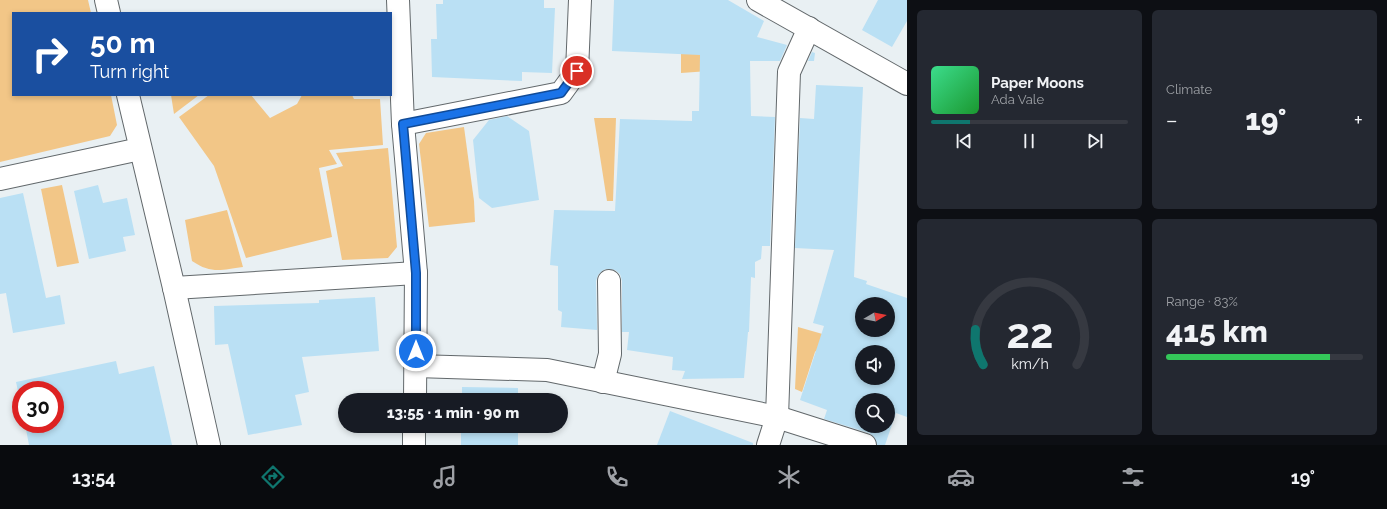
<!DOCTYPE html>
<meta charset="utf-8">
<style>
body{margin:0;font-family:Raleway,sans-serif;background:#242831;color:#f1f3f6;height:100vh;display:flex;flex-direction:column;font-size:15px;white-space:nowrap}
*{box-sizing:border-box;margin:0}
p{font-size:13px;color:#9ea1a6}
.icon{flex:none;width:22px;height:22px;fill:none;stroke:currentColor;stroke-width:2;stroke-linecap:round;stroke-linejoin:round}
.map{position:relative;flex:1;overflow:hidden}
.panel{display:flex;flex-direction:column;gap:10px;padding:10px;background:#0d0f14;width:480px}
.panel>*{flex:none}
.top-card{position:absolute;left:12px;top:12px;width:380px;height:84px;border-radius:0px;box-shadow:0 2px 6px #0003;background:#1a4fa0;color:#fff;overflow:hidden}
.needle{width:26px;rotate:80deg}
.controls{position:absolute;left:855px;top:297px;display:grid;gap:8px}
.controls a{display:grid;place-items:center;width:40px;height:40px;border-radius:50%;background:#171b24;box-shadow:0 2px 6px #0003;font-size:20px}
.speed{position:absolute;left:12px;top:381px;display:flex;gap:8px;font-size:20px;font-weight:700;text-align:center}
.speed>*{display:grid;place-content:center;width:52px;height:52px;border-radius:50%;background:#171b24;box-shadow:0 2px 6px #0003;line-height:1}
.speed .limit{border:6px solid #d22;background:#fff;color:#111}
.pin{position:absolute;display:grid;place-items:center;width:34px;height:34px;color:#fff;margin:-17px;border:2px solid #fff;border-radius:50%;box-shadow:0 1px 4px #0007}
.me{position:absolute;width:44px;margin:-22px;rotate:0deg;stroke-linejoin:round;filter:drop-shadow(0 0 3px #0008)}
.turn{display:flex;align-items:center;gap:14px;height:84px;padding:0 12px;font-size:18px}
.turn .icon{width:52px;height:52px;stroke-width:2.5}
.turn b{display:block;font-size:28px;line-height:34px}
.big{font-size:30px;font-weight:800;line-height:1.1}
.panel .widget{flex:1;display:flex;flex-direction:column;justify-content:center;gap:6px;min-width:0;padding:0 14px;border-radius:6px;background:#242831}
.panel .dial{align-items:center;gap:0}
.dial svg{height:104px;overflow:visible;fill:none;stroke:#363941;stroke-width:7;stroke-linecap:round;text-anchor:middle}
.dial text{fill:#f1f3f6;stroke:none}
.song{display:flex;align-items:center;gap:12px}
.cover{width:48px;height:48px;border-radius:6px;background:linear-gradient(135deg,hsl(150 70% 55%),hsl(130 70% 35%))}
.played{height:4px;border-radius:2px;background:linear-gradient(90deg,#0f766e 20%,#363941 20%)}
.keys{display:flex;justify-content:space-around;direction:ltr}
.heat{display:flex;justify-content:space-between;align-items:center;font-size:22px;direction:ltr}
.charge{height:6px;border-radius:3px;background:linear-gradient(90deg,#34c759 83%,#363941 0)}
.panel .tiles{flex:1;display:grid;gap:10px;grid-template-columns:repeat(2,1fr)}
.trip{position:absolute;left:338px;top:393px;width:230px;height:40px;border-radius:20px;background:#171b24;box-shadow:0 2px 6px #0003;font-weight:800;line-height:40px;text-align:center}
.tabs{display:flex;height:64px;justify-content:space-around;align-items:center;background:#090b0e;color:#9ea1a6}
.tabs .icon{width:28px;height:28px}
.tabs .active{color:#0f766e}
.tabs b{font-size:18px;color:#f1f3f6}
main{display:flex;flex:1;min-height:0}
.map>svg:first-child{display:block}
.green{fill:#f2c687}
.building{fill:#bae0f4;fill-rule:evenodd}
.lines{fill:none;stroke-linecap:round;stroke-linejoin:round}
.minor-casing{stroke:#62686b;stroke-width:24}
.minor{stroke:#fff;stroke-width:22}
.route-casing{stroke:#114b97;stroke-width:10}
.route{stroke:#1a73e8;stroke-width:7}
</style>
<main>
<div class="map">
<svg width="907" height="445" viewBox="0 0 907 445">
<rect width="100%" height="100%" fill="#e9f0f3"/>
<g class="green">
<polygon points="0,0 88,0 91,13 13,13 13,95 111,95 117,125 110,136 0,162"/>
<polygon points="681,17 709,71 681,73"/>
<polygon points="171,95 199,95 174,114"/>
<polygon points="209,95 251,95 270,118 297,104 302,95 352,95 354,99 380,99 383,145 329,150 337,164 319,168 332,237 246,258 214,166 179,117"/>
<polygon points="594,118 616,118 613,201 607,201"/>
<polygon points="464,127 474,201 475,222 429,227 419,144 426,133"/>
<polygon points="388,148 397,247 388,258 342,260 326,171 343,166 336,153"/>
<polygon points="62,185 79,263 57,267 41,189"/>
<path d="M227,210L243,267C221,270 211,274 192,261L185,220Z"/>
<polygon points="798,327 826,335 825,341 815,352 802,392 795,389"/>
</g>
<g class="building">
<polygon points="443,0 544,0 544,8 555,8 552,73 522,72 522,81 432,77 431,39 437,39 436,4 443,4"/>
<polygon points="614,0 728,0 764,21 757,37 787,45 780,61 750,61 751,116 775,117 770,246 762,246 761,259 755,262 755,278 751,277 749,332 748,332 744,378 682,379 685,371 672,370 673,357 627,350 629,332 622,332 622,281 620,274 615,270 608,269 603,270 598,275 596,281 597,330 561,327 562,312 558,310 558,266 550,265 554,210 615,211 620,119 692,121 692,111 699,111 700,55 612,51"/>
<polygon points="878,0 907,0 907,21 892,47 862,30"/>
<polygon points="812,52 815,53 814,61 808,61"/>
<path d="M816,85L863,87L854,277L867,281L866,284L907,298V417L896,413L885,445H877L874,437L869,433L824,419L827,410L800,400L824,326L813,323L834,250L795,248L800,118L814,119ZM862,304H888V330H862ZM862,352H888V378H862ZM862,400H888V426H862Z"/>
<polygon points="507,116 529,131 539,200 492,208 479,198 473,140 489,120"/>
<polygon points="98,185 103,203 127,198 135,235 123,237 126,251 89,259 74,191"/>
<polygon points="23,193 46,298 60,295 65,324 13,333 6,293 0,294 0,198"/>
<polygon points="375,297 379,351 302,357 309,392 295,395 302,425 248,435 228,344 215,345 214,306 319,303 319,300"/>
<polygon points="116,361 119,374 154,366 172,445 29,445 25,424 55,424 55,390 21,390 21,405 16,382"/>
<polygon points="462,387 518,388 518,400 462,400"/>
<polygon points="670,411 753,443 753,445 657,445"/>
<rect x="461" y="426" width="57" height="19"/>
</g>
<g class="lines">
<g class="minor-casing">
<g id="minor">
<polyline points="106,0 109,13"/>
<polyline points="398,0 403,124 416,273 415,400"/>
<polyline points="758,0 907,84"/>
<polyline points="128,95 174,288 209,445"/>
<polyline points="403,124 561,93 577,71 580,0"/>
<polyline points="0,179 140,149"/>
<polyline points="174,288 416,273"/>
<polyline points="416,366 547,370 777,417 865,445"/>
<polyline points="603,382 610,354 609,281"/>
<polyline points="414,445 414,426"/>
<polyline points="768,445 777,417 789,72 809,28"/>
</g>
</g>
<use href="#minor" class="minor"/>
</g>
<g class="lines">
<g class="route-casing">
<polyline id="route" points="416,351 416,273 403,124 561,93 577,71"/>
</g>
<use href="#route" class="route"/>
</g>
</svg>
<div class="controls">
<a><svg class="needle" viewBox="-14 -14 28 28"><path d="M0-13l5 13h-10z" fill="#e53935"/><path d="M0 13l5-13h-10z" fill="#9ea1a6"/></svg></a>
<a><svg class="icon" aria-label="sound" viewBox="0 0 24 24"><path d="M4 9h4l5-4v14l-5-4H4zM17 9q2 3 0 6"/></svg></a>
<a><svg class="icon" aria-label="search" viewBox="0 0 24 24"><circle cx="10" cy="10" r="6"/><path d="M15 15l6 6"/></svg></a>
</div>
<div class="speed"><div class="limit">30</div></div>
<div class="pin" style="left:577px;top:71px;background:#d93025"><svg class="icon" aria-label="arrive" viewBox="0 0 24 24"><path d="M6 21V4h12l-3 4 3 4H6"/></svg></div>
<svg class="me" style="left:416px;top:351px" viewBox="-20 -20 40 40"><circle r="17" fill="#1a73e8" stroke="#fff" stroke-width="3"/><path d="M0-11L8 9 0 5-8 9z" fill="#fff"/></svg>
<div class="trip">13:55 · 1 min · 90 m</div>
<div class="top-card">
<div class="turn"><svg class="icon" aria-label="right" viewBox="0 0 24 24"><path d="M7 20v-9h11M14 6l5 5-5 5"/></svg><div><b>50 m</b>Turn right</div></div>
</div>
</div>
<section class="panel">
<div class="tiles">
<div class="widget">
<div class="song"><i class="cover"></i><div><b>Paper Moons</b><p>Ada Vale</p></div></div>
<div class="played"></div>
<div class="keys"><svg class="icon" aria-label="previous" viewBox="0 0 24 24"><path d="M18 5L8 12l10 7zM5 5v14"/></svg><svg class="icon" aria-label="pause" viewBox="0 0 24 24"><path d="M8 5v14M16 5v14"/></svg><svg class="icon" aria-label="next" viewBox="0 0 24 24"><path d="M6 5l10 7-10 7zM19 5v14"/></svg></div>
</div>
<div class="widget"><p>Climate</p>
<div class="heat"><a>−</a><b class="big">19°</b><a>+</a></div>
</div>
<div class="widget dial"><svg viewBox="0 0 100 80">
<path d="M14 69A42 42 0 1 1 86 69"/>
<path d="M14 69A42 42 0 0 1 8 42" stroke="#0f766e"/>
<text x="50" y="56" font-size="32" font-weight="700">22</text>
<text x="50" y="72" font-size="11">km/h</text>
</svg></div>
<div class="widget"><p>Range · 83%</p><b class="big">415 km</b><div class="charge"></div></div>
</div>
</section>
</main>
<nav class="tabs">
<b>13:54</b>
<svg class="icon active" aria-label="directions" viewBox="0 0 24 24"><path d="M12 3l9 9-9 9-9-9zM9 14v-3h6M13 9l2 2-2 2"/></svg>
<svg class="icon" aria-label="music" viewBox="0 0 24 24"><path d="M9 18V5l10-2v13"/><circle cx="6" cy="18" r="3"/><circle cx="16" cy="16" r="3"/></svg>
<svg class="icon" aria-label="phone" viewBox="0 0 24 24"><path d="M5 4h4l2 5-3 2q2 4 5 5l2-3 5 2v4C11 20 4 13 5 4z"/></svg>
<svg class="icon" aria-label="climate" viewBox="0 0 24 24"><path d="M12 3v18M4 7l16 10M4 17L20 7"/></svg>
<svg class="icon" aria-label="car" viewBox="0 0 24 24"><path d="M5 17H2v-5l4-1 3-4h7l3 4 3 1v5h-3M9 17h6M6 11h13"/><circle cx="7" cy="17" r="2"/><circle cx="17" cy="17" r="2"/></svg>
<svg class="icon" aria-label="filters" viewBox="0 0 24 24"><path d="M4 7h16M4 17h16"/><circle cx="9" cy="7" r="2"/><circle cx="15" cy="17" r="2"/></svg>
<b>19°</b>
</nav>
